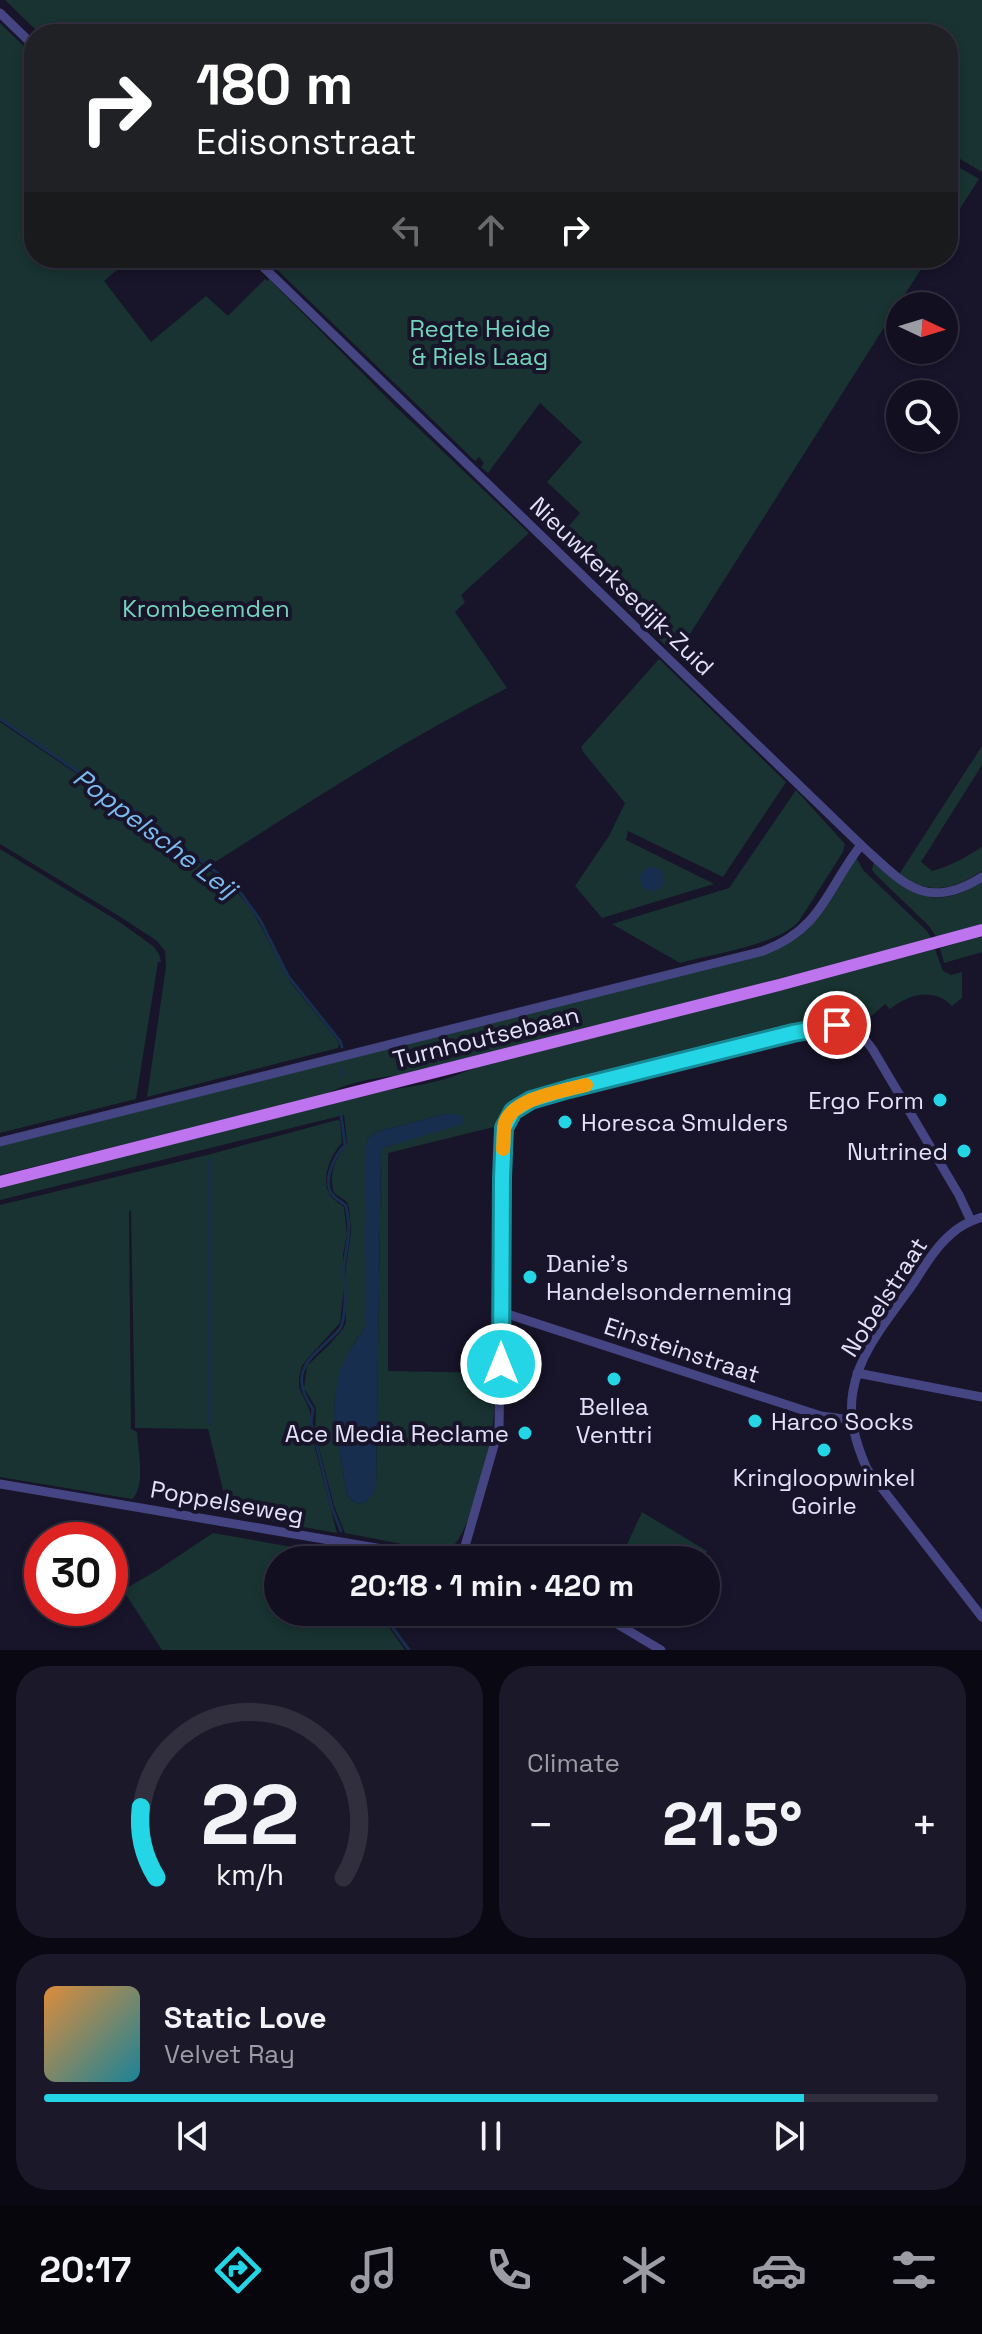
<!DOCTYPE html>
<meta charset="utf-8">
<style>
body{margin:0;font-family:"Space Grotesk",sans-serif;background:#1b1829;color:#f1f3f6;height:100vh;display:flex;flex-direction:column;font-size:30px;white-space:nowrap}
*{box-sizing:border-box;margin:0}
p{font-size:26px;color:#9c9ca5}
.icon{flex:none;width:44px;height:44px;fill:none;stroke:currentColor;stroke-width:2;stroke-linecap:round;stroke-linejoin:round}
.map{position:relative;height:1650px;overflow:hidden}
.sheet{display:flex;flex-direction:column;gap:16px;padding:16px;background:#0a0812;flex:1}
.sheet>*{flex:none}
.banner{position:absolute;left:24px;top:24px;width:934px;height:244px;border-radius:32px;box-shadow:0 4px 12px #0003,0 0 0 2px #312f3e;background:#202124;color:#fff;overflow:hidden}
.needle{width:52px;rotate:94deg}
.fabs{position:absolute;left:886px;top:292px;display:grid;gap:16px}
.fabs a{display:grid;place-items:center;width:72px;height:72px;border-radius:50%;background:#120f20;box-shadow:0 4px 12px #0003,0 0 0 2px #312f3e;font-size:40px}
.speed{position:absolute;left:24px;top:1522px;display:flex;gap:16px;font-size:40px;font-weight:700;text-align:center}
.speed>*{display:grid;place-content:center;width:104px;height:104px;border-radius:50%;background:#120f20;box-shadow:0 4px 12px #0003,0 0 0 2px #312f3e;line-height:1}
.speed .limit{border:12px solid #d22;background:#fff;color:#111}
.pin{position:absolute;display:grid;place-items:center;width:68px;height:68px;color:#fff;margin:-34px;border:4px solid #fff;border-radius:50%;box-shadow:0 2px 8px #0007}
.me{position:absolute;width:88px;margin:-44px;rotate:0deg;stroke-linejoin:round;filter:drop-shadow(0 0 6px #0008)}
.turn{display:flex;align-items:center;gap:28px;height:168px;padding:0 40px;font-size:36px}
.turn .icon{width:104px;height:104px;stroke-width:2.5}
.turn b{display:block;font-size:56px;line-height:68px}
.lanes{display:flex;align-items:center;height:76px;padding:0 40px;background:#0003;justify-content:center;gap:40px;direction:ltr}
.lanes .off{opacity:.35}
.big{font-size:60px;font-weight:800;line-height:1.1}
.sheet .tile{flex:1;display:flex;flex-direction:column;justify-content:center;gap:12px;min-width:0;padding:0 28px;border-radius:32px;background:#1b1829}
.sheet .dial{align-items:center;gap:0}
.dial svg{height:208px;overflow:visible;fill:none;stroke:#312f3e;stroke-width:7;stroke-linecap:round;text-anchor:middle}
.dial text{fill:#f1f3f6;stroke:none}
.song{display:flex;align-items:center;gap:24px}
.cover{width:96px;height:96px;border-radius:12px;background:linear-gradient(135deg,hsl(30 70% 55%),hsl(190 70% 35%))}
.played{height:8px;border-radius:4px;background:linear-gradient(90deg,#23d5e5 85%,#312f3e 85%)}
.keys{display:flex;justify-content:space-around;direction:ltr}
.heat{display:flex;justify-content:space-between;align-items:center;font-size:44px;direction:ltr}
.sheet .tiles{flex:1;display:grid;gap:16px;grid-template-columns:1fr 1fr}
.tile:last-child{grid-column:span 2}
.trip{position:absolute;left:264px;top:1546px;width:456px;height:80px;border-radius:40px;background:#120f20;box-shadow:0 4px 12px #0003,0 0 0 2px #312f3e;font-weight:800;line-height:80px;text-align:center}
.dock{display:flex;height:128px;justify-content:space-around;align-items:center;background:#07060d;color:#9c9ca5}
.dock .icon{width:56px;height:56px}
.dock .on{color:#23d5e5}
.dock b{font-size:36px;color:#f1f3f6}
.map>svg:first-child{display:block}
.green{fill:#183331;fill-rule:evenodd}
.water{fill:#182e4f}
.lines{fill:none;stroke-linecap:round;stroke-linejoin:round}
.stream{stroke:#182e4f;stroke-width:3}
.minor{stroke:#464583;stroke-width:9}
.major{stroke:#bf74ef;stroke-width:12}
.route-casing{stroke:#178a95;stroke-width:20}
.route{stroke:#23d5e5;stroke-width:14}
.slow{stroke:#f59e0b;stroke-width:14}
.poi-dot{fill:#23d5e5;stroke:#18142a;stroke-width:3}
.labels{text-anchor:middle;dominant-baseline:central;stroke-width:8;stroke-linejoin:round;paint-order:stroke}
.park-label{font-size:24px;fill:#73d4bb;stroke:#18142a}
.street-label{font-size:24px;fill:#e3e1fb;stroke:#18142a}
.poi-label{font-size:24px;fill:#e3e1fb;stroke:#18142a;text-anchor:end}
.water-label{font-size:26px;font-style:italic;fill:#7bbbef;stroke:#18142a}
</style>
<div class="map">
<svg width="982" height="1650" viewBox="0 0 982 1650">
<rect width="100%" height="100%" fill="#18142a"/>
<g class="green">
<polygon points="5,0 982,0 982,172 948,152 948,34 40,34"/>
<path d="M0,23L34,56V258H131L104,281L151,342L206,296L228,316L265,279L267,281L269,279L395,406L529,533L461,595L465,602L455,612L507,688C404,740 306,804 209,866L178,841L0,718Z"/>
<polygon points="948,161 979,179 948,227"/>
<polygon points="265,258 928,258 676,656 558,539 580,513 547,482 582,442 540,403 488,473 481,467 484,463 479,457 475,461"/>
<polygon points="659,659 786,782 723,877 628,831 626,840 714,884 602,918 575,886 609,836 625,803 584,753 581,747"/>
<polygon points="0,722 126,807 236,891 252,910 291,983 335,1037 339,1043 338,1048 147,1097 166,967 165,951 157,941 119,916 0,844"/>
<path d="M982,746V765L921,862L932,871C951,866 966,857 982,847V871C951,891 931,894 898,876Z"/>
<path d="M796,790L845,844L843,852L799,921C778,945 712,954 680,963L612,924L729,888Z"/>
<polygon points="0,849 118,921 153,946 159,954 161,962 158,962 136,1099 0,1133"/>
<path d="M856,857L863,870L927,931L932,939L412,1074C381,1077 352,1080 324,1095L0,1175V1145L775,950C818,929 833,896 856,857Z"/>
<path d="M874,861C911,896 933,912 982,882V924L937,938L929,926L875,874L872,870Z"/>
<polygon points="982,936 982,952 944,963 940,948"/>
<path d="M935,949L943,971L951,975L962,972V998L952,1006C934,987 909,994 890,1009L885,1004L867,1020L871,1026L866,1030L848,1019H831L527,1096C511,1101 503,1110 498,1126L388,1153V1371L497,1373C495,1390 495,1407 493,1424C490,1449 471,1526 455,1544C450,1549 445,1550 438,1551L345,1533L334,1506L315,1432L316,1408L304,1388L307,1366L329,1345L343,1329L346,1322V1267L351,1231L349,1208L347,1202L334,1193C328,1174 335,1159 347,1144L344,1115L0,1200V1186L387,1090C418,1086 447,1081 476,1067ZM445,1114L395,1144L385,1147L381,1150L376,1485C372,1501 357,1512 347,1494L334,1421L335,1395L349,1352L366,1325V1147L368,1139L376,1132Z"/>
<path d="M337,1120L340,1121L342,1143C331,1154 321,1178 329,1193C332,1199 339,1203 344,1207L347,1234L343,1255L344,1286L340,1323L308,1358L302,1366L299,1377V1387L310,1411L311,1432L337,1533L229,1514L208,1429L135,1428L131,1210L129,1211L131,1429L137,1432C138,1450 146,1487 132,1499L0,1477V1205L211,1154Z"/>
<polygon points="642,1512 707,1551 701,1560 647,1560 625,1549"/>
<polygon points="213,1533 343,1556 346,1560 278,1560 278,1612 378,1612 405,1650 162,1650 123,1590 156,1571"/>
</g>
<g class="water">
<circle cx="652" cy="879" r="12"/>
<path d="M445,1114L462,1115L463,1124L385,1147L381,1150L376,1486C372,1501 357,1512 347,1494L334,1421L335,1395L340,1370L349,1352L366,1325V1147L368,1139L376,1132Z"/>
</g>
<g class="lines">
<g class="stream">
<polyline points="0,719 140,814 237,888 260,920 288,976 340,1041 342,1047"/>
<polyline points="341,1077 341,1070"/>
<polyline points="210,1424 210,1160"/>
<path d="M341,1531L332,1508L311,1422L313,1409C285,1369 314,1357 340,1329C347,1315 345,1287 344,1271C344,1260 347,1249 348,1238C350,1228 348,1216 346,1206C342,1202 334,1198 331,1193C323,1179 335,1155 345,1145L341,1115"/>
<polyline points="345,1554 349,1560"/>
<polyline points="381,1612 409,1650"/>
</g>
<g class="minor">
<polyline points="0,13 34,46"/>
<path d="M254,258L861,845C902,882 925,913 982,877"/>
<path d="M0,1142L763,951C822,929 826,890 861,845"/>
<path d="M982,1217C970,1221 959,1226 950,1235C935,1248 924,1267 913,1284C890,1317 860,1350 853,1391C848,1418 856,1444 867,1469L982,1617"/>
<polyline points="501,1312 821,1416 851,1420"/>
<polyline points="857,1373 982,1397"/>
<polyline points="0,1484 447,1560"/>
<path d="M461,1560L499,1428L504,1128L513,1111L531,1100L793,1033C831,1025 848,1014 873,1050L959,1195L971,1221"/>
<polyline points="597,1612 661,1650"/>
</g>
<polyline class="major" points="0,1182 779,985 982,930"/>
</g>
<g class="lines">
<g class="route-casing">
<polyline id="route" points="501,1364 502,1178 504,1128 513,1111 531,1100 569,1089 793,1033 837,1025"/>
</g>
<use href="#route" class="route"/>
<path class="slow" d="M503,1149C504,1141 503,1131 505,1123C513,1098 563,1091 586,1085"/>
</g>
<g class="poi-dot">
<circle cx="940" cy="1100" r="8"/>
<circle cx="565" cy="1122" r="8"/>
<circle cx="964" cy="1151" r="8"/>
<circle cx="530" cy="1277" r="8"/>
<circle cx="614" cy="1379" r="8"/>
<circle cx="755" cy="1421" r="8"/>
<circle cx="525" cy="1433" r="8"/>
<circle cx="824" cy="1450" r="8"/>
</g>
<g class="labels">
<g class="park-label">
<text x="480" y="328">Regte Heide<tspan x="480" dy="28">&amp; Riels Laag</tspan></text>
<text x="206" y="608">Krombeemden</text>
</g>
<g class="street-label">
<text transform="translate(622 586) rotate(44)">Nieuwkerksedijk-Zuid</text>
<text transform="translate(486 1037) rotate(-14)">Turnhoutsebaan</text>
<text transform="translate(884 1297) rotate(-57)">Nobelstraat</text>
<text transform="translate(682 1350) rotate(18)">Einsteinstraat</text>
<text transform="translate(227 1502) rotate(10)">Poppelseweg</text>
</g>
<g class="poi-label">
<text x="924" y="1100">Ergo Form</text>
<text x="581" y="1122" text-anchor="start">Horesca Smulders</text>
<text x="948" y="1151">Nutrined</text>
<text x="546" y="1263" text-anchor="start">Danie's<tspan x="546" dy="28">Handelsonderneming</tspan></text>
<text x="614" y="1406" text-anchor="middle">Bellea<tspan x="614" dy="28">Venttri</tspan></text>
<text x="771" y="1421" text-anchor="start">Harco Socks</text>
<text x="509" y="1433">Ace Media Reclame</text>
<text x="824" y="1477" text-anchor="middle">Kringloopwinkel<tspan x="824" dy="28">Goirle</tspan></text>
</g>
<g class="water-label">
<text transform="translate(155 833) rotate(37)">Poppelsche Leij</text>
</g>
</g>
</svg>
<div class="fabs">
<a><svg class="needle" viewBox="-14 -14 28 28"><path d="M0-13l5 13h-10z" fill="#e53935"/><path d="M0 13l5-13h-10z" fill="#9c9ca5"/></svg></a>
<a><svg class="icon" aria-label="search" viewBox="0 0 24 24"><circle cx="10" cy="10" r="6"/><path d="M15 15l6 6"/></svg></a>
</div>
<div class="speed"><div class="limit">30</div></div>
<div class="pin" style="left:837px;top:1025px;background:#d93025"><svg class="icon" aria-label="arrive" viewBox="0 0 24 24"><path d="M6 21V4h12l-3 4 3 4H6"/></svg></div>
<svg class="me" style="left:501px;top:1364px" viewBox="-20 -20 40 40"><circle r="17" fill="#23d5e5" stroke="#fff" stroke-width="3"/><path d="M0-11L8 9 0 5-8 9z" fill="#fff"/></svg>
<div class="trip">20:18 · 1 min · 420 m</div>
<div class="banner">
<div class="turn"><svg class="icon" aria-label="right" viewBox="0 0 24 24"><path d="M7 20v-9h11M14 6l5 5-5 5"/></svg><div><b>180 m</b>Edisonstraat</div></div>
<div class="lanes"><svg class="icon off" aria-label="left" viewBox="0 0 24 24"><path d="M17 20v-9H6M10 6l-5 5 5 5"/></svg><svg class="icon off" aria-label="ahead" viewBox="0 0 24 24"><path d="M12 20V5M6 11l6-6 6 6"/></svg><svg class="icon" aria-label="right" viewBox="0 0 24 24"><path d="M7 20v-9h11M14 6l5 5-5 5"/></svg></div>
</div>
</div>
<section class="sheet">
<div class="tiles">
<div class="tile dial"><svg viewBox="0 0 100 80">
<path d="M14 69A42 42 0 1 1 86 69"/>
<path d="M14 69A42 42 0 0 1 8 42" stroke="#23d5e5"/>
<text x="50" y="56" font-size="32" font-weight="700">22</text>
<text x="50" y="72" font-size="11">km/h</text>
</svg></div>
<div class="tile"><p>Climate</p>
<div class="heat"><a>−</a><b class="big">21.5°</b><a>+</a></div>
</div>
<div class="tile">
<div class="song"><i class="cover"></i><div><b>Static Love</b><p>Velvet Ray</p></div></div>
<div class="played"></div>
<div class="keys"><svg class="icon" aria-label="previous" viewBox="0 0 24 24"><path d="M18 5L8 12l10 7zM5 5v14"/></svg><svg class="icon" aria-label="pause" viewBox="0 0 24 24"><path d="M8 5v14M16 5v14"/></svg><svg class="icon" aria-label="next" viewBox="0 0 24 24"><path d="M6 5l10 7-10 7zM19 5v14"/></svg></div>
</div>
</div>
</section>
<nav class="dock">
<b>20:17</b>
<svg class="icon on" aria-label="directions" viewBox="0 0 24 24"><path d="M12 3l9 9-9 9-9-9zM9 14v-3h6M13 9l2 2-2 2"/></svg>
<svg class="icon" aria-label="music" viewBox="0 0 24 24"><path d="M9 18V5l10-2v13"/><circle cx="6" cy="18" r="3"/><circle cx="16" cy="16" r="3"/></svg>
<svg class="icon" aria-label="phone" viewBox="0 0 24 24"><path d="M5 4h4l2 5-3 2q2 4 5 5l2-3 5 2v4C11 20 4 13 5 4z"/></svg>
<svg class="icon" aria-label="climate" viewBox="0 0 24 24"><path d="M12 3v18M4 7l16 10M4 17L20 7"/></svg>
<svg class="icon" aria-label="car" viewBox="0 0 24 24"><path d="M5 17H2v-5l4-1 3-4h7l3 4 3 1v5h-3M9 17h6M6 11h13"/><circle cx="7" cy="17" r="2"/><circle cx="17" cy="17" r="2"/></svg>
<svg class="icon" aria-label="filters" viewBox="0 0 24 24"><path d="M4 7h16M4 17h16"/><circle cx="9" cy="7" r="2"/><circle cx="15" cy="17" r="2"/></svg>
</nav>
